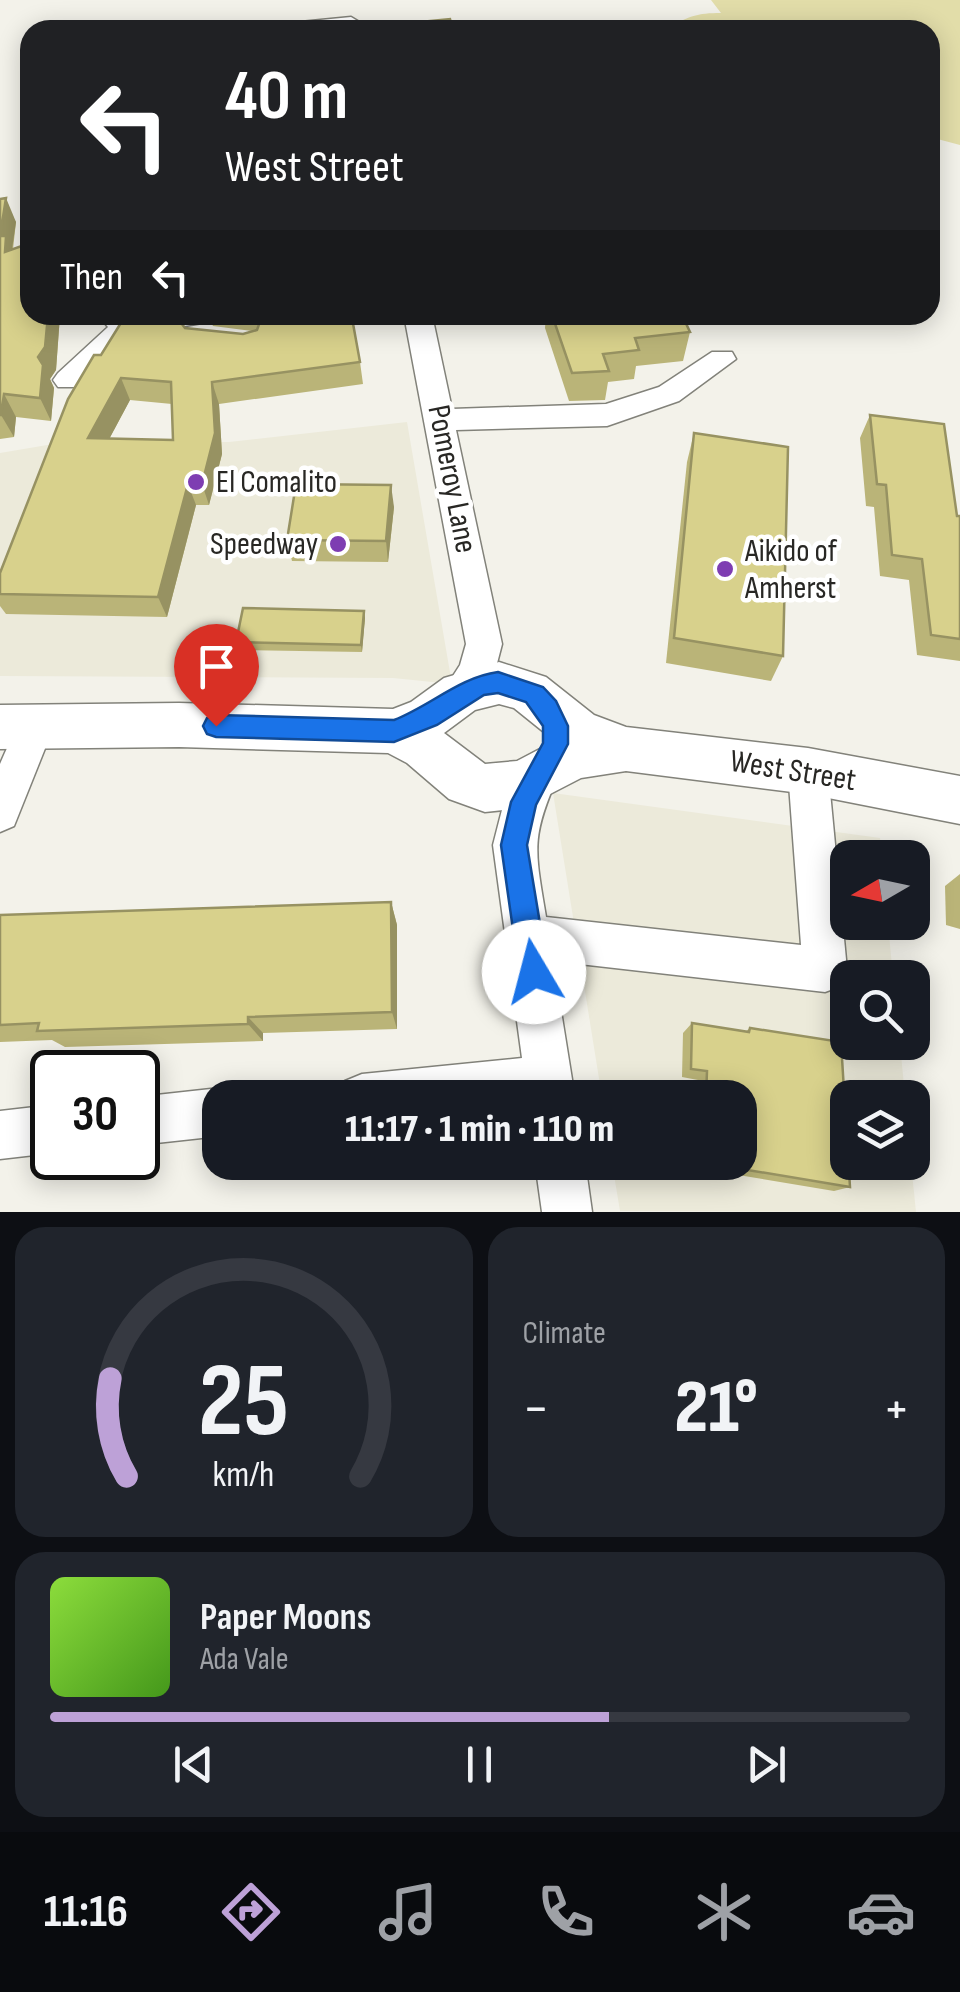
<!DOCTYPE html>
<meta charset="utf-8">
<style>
body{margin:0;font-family:"Sofia Sans Condensed",sans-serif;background:#20242c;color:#f1f3f6;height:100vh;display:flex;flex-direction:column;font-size:38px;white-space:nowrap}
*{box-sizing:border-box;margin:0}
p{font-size:32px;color:#9ea1a6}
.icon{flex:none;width:55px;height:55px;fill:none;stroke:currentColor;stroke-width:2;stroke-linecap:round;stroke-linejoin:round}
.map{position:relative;height:1212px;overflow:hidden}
.drawer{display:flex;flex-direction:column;gap:15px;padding:15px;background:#0d0f14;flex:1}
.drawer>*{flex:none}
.top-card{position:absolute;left:20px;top:20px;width:920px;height:305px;border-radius:30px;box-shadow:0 5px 25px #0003;background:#202124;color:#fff;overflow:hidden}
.needle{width:65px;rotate:261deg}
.controls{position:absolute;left:830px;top:840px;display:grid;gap:20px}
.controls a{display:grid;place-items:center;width:100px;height:100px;border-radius:20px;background:#171b24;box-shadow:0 5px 25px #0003;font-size:50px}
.speed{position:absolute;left:30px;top:1050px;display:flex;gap:20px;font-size:50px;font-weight:700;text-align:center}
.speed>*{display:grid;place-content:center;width:130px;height:130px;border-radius:50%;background:#171b24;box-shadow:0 5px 25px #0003;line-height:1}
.speed .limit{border:5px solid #111;border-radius:15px;background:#fff;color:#111}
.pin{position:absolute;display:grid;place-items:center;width:85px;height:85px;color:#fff;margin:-102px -42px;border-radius:50% 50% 50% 0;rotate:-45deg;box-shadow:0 0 10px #0007}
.pin .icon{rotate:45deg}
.me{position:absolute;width:110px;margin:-55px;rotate:352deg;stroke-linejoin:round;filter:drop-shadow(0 0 8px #0008)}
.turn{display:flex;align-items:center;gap:35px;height:210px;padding:0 40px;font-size:45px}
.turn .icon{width:130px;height:130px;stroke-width:2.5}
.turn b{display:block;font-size:70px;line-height:85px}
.then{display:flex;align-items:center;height:95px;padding:0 40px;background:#0003;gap:20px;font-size:38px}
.big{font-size:75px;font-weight:800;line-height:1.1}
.drawer .card{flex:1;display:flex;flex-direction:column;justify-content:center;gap:15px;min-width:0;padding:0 35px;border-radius:30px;background:#20242c}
.drawer .dial{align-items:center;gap:0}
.dial svg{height:260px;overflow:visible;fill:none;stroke:#363941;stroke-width:7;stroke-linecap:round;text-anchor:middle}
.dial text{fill:#f1f3f6;stroke:none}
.song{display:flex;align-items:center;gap:30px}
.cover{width:120px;height:120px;border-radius:15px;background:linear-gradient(135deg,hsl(90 70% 55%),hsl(100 70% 35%))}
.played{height:10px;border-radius:5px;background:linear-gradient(90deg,#bda1d7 65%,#363941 65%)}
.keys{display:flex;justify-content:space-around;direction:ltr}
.heat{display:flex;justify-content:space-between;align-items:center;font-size:55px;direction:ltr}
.drawer .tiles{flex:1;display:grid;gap:15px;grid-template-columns:1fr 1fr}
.card:last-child{grid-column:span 2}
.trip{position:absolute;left:202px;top:1080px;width:555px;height:100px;border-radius:30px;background:#171b24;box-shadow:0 5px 25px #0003;font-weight:800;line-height:100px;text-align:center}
.tab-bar{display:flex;height:160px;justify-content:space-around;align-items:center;background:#090b0e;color:#9ea1a6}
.tab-bar .icon{width:70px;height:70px}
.tab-bar .current{color:#bda1d7}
.tab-bar b{font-size:45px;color:#f1f3f6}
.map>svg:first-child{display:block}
.built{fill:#eceada}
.green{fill:#e2dda9}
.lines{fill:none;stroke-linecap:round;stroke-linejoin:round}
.minor-casing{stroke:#82827a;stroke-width:3}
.major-casing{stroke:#82827a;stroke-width:3}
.minor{fill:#fff;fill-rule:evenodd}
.major{fill:#fff;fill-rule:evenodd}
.wall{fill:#bab478;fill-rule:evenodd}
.shaded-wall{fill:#979262}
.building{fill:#d8d18c;stroke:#979262;stroke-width:2.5;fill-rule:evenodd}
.route{fill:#1a73e8;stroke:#114b97;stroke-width:2.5}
.poi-dot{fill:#7e3db2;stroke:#fff;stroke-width:4}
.labels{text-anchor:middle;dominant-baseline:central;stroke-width:9;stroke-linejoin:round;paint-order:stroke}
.street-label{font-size:32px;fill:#282724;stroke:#fff}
.poi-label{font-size:32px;fill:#282724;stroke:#fff;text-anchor:start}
</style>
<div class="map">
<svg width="960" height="1212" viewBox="0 0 960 1212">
<rect width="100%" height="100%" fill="#f3f2ea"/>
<g class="built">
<polygon points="407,422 452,684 393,678 0,676 0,453 65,442 229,442"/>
<polygon points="553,793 880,838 882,857 848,858 848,922 888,923 893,977 848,978 848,1042 900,1043 905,1097 848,1098 848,1162 911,1163 916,1212 620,1211 612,1163 740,1162 740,1098 602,1097"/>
</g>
<path class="green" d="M711,0H960V145L930,137V30H668C686,16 698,13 721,13Z"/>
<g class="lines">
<g class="minor-casing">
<g id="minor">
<polygon points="351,17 361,23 358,27 270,30 280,24"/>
<polygon points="98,315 205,315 206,317 202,323 132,335 78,387 58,387 53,380 58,373 108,327"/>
<polygon points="404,315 432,315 452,409 606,404 659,387 712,352 732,352 736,359 679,401 607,426 456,430 502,644 495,671 474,704 461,709 448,704 442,693 460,665 466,644"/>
<polygon points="35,709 48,714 54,726 14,826 0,832 0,764 22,714"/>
<path d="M808,753L822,758L828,771L847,970L841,986L825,992L553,961L575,1098H338L345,1081L362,1074L522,1058L493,845L504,802L525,761L539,756L553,761L559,774C530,838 535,850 546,917L801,945L788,771L794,758Z"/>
<polygon points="220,1088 238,1098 220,1098 220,1136 138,1145 138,1097"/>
<polygon points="52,1105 52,1153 0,1159 0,1111"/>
<polygon points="535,1162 585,1162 592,1212 542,1212"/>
</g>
</g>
<g class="major-casing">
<path id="major" d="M499,662L546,677L594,715L626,727L808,748L960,776V824L808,794L626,771L581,778L523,808L485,812L449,799L407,763L388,753L179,747L0,749V705L179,703L393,709L411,702L444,678ZM499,704L514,708L555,741L517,761L485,764L444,733L475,710Z"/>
</g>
<use href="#minor" class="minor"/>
<use href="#major" class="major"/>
</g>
<g class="wall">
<polygon points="0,199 16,222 13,249 30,315 60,315 56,370 50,379 54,388 51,421 16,417 14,437 0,439"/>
<path d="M207,315H324V322L360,362L363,384L219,404L222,454L209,505H196L167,617L6,614L0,606V573L101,355L185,328L243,334L252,331L213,326ZM130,400L172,404L173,440L109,439Z"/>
<polygon points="546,315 682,315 690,332 683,361 636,366 634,379 608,382 605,400 569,401 545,328"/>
<polygon points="870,415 957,516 960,516 960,661 917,655 909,580 880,576 874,507 866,506 860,438"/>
<polygon points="694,433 783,656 771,681 666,663 687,462"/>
<polygon points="394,507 388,562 292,561 287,540"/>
<polygon points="364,611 365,618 362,652 238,650 236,642"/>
<polygon points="960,874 960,929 946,925 945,886"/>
<polygon points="391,902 397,925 397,1029 263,1033 263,1041 65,1047 52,1040 0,1042 0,915"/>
<polygon points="692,1023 745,1032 750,1028 850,1187 834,1191 696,1168 696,1162 740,1162 740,1098 697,1098 698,1080 682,1077 683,1033"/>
</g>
<g class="shaded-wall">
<polygon points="6,198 16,222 12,249 5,252 0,236"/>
<polygon points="48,315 60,315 56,370 50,379 54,388 51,421 40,398 38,357"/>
<polygon points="121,378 130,400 98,460 88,438"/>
<polygon points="212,382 219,404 222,454 209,505 202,484"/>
<polygon points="4,394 16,417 14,437 1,415"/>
<polygon points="188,484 196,505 167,617 158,597"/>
<polygon points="391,485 394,507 388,562 386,541"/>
<polygon points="364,611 365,618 362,652 361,645"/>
<polygon points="391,902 397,925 397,1029 392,1012"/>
<polygon points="248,1017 263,1033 263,1041 248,1024"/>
</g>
<g class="building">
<polygon points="450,19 453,30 422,30 419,22"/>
<polygon points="6,198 0,236 6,236 5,252 30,243 30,315 48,315 45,347 38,357 43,365 40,398 4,394 1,415 0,415 0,199"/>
<path d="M142,315H175L185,328L243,334L257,330L261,319L258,315H322L323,322L352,318L360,362L212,382L215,433L202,484H188L158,597L0,594V573L68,399L94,355H101L124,318ZM121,378L171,382L173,440L88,438Z"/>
<polygon points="552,315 682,315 690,332 635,338 639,350 603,354 609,371 572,373"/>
<polygon points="870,415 944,424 957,516 960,516 960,639 931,635 922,559 892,555 886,485 877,484"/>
<polygon points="694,433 788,447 783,656 674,638"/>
<polygon points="296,484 391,485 386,541 287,540"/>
<polygon points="243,608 364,611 361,645 236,642"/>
<polygon points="391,902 392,1012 248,1017 248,1024 37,1031 39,1023 0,1025 0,915"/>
<polygon points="692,1023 749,1032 750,1028 841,1042 850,1187 706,1163 740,1162 740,1098 706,1098 707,1071 691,1069"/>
</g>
<path class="route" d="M498,672L543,687L556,701L568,726V744L536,805L527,845L548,972L544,983L534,987L524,983L519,972L501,845L511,802L543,743V726L526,702L498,693L484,695L437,725L394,742L216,737L207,734L203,726L207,718L216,715L394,720C430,706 460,677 498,672Z"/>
<g class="poi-dot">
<circle cx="196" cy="482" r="10"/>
<circle cx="338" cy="544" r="10"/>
<circle cx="725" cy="569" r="10"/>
</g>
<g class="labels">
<g class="street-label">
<text transform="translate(452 479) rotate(79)">Pomeroy Lane</text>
<text transform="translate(793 771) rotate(9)">West Street</text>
</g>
<g class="poi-label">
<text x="216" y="482">El Comalito</text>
<text x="318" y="544" text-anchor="end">Speedway</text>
<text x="745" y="551">Aikido of<tspan x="745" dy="37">Amherst</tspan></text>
</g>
</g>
</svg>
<div class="controls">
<a><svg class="needle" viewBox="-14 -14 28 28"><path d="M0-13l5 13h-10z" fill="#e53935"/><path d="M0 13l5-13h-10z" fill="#9ea1a6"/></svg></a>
<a><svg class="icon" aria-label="search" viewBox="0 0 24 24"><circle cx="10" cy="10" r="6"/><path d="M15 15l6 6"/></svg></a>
<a><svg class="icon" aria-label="layers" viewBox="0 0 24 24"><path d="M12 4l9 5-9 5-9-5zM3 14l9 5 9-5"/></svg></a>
</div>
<div class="speed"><div class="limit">30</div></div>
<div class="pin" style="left:216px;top:726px;background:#d93025"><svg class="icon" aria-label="arrive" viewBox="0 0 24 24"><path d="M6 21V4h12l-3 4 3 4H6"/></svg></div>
<svg class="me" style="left:534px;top:972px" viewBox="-20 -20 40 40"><circle r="19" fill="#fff"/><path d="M0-13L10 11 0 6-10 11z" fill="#1a73e8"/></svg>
<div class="trip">11:17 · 1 min · 110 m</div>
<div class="top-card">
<div class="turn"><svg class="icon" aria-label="left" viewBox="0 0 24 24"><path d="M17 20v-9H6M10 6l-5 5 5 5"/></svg><div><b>40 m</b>West Street</div></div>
<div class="then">Then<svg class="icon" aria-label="left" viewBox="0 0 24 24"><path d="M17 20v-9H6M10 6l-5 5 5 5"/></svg></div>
</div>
</div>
<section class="drawer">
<div class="tiles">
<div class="card dial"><svg viewBox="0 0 100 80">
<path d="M14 69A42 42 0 1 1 86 69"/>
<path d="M14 69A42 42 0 0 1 9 39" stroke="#bda1d7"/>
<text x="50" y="56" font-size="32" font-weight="700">25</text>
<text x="50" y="72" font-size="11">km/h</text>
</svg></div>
<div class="card"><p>Climate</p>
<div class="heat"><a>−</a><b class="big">21°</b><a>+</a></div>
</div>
<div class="card">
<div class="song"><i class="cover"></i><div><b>Paper Moons</b><p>Ada Vale</p></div></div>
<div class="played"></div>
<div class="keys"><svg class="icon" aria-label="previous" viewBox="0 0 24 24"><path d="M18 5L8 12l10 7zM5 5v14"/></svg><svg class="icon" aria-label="pause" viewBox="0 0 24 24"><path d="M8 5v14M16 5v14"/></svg><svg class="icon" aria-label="next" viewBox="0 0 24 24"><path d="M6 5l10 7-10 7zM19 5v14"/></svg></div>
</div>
</div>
</section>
<nav class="tab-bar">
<b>11:16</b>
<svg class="icon current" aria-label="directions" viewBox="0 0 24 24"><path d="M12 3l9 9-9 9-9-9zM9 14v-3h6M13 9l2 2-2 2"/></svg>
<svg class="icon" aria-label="music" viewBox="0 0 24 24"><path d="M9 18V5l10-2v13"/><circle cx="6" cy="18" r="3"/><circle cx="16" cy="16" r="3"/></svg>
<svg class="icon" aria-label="phone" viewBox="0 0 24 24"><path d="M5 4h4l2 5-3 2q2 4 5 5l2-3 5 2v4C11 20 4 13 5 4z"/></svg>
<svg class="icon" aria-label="climate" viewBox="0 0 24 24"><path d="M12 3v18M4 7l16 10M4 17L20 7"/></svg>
<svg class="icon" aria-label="car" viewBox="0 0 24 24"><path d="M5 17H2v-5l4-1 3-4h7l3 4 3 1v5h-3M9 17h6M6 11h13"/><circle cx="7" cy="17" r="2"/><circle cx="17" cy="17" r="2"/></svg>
</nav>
